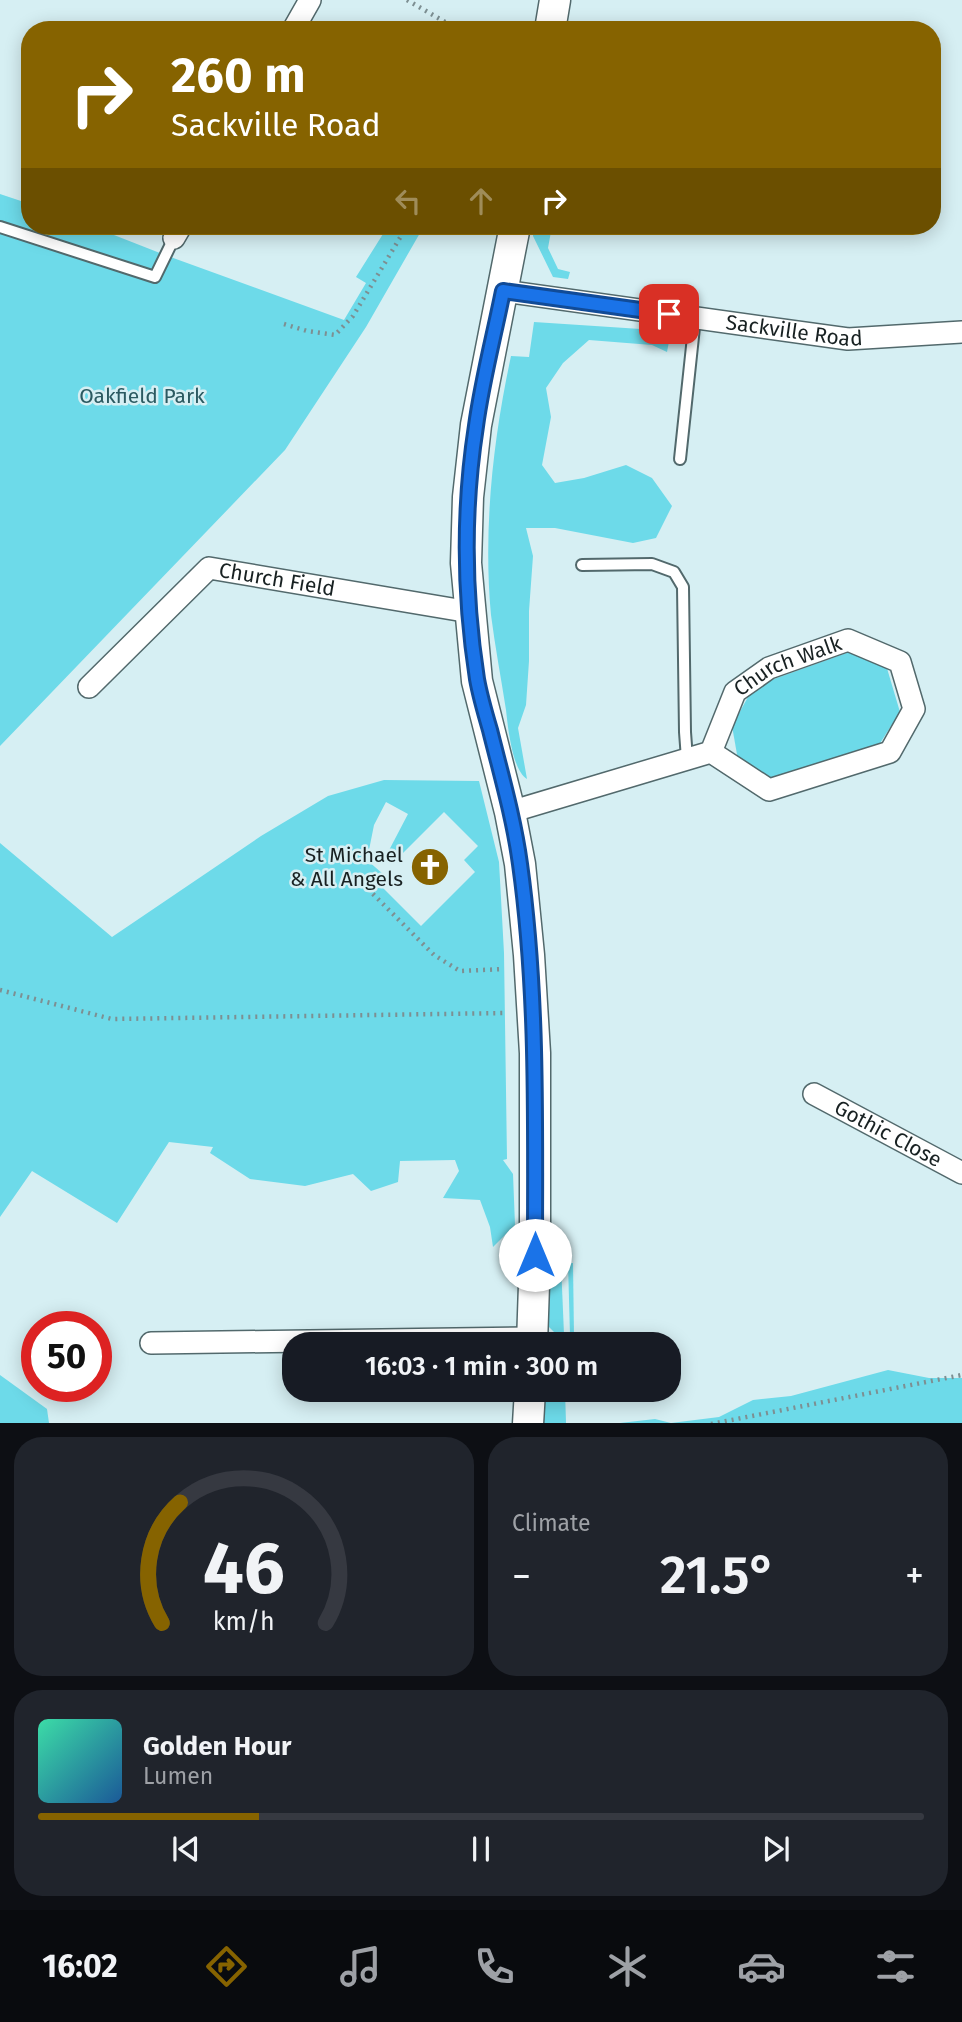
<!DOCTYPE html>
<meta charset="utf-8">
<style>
body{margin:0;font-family:"Fira Sans",sans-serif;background:#20242c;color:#f1f3f6;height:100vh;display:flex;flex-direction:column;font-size:26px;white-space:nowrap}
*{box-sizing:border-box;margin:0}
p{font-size:23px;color:#9ea1a6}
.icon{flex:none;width:38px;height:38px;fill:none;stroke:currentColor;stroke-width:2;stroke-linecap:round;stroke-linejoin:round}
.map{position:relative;height:1423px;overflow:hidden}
.side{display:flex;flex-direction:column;gap:14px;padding:14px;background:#0d0f14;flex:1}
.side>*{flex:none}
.top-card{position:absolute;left:21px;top:21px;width:920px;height:214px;border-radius:28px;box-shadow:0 4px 18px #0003;background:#866300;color:#fff;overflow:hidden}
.speed{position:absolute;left:21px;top:1311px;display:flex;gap:14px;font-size:35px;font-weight:700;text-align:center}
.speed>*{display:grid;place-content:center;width:91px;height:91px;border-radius:50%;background:#171b24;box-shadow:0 4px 18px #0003;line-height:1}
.speed .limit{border:10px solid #d22;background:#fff;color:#111}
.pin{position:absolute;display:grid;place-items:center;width:60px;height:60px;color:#fff;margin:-30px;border-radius:14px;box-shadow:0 4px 10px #0006}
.me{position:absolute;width:77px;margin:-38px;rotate:0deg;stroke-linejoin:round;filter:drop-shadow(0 0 5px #0008)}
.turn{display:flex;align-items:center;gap:24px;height:147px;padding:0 35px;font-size:32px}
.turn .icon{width:91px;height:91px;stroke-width:2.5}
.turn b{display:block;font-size:49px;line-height:60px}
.lanes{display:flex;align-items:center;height:66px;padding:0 35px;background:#0003;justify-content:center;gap:35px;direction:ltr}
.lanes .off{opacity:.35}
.big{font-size:52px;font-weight:600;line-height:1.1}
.side .tile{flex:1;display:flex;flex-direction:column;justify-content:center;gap:10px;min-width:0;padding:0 24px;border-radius:28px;background:#20242c}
.side .dial{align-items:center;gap:0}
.dial svg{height:182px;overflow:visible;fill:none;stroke:#363941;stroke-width:7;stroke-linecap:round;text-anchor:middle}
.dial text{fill:#f1f3f6;stroke:none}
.song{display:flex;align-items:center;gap:21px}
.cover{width:84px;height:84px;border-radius:10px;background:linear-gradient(135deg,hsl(160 70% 55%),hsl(210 70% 35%))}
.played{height:7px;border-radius:4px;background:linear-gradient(90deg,#866300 25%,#363941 25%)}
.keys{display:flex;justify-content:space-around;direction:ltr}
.heat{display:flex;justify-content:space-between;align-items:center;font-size:38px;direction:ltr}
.side .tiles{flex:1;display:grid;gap:14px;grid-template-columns:1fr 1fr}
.tile:last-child{grid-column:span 2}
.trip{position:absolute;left:282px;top:1332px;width:399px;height:70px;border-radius:28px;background:#171b24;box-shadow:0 4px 18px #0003;font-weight:600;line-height:70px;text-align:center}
.tab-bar{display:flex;height:112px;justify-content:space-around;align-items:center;background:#090b0e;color:#9ea1a6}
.tab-bar .icon{width:49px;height:49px}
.tab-bar .selected{color:#866300}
.tab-bar b{font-size:32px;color:#f1f3f6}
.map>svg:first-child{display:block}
.green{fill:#6ddae9;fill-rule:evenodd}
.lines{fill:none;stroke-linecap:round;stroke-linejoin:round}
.lane-casing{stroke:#52696c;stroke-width:14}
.street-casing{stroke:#52696c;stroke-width:24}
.secondary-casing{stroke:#52696c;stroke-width:33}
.path{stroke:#7d8f92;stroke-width:4.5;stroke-dasharray:2 5;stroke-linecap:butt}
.lane{stroke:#fff;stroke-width:10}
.street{stroke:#fff;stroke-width:21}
.secondary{stroke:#fff;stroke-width:30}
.route-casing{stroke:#114b97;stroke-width:18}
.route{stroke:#1a73e8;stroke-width:12}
.labels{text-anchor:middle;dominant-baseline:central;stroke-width:5;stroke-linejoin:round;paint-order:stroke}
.street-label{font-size:21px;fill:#182122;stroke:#d6eff3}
.park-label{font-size:21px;fill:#2b5a61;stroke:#d6eff3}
.poi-label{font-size:21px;fill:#182122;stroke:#d6eff3;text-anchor:end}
</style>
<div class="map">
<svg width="962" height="1424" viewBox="0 0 962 1424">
<rect width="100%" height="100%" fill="#d6eff3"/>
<g class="green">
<polygon points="0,194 30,204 30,226 91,226 165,255 344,320 366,283 356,277 388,226 424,226 366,327 285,450 0,746"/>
<polygon points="533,226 552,226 548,248 558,269 570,272 568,279 553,277 533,236"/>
<path d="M534,322L671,331L667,352L652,345L589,340L563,363L546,388L551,417L542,465L555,483L584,478L626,465L652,478L672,506L656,538L633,543L555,528H526L533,556L529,611V661L526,705L518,728L527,779C512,770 508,727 506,710C501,678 495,646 491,615C483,529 493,440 511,356L529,357Z"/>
<polygon points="855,650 886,665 900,712 877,748 770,782 738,760 732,726 754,686"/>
<path d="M384,780L479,781L499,862L504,953L507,1159L503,1160L513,1174L515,1225L493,1247L490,1227L480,1200L443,1198L459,1171L455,1160L400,1161L398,1182L371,1191L353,1174L305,1186L250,1179L210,1153L213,1147L169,1142L117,1223L32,1171L0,1217V843L112,937L261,836L328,796ZM386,802L408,814L386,856L393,863L444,812L478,846L464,860L475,872L421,926L376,881L383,874L367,860L374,825Z"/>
<polygon points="550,1262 561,1264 564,1334 555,1333 547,1325 548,1264"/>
<polygon points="568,1263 573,1263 574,1337 570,1335"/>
<polygon points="888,1370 929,1378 962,1378 962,1423 620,1423 655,1419 671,1423 719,1417 753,1400 791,1396"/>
<polygon points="0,1375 47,1409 49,1423 0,1423"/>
<polygon points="544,1390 565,1390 566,1423 542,1424"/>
</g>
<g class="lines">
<g class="lane-casing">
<g id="lane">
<polyline points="0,227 155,277 174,238"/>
<polyline points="680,459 695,318"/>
<polyline points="582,565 652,564 674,572 683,587 685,732 687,759"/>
</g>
</g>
<g class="street-casing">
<g id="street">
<polyline points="293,30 310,0"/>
<polyline points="174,238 181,226"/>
<path id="s1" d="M503,291L848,339L962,332"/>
<path id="s2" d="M89,687L209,568L470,612"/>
<path id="s3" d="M510,812L711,752L735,692L769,668L848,640L900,662L914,709L890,752L769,790L711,752"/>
<path id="s4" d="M814,1094L962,1173"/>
<polyline points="151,1343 532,1338"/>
</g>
</g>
<g class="secondary-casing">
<g id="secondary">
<polyline points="550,30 555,0"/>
<polyline points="515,226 476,425 468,497 466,563 477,681 510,812 520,864 529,955 535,1053 535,1255 532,1344"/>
<polyline points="528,1424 530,1390"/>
</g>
</g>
<g class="path">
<polyline points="407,0 459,30"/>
<polyline points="284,324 307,331 335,335 353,316 407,226"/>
<polyline points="363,884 434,955 460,971 504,969"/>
<polyline points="0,990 112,1019 506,1013"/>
<polyline points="711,1424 962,1375"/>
</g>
<use href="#lane" class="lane"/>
<use href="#street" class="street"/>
<use href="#secondary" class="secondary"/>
</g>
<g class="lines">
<g class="route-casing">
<path id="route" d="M535,1255C535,1125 538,993 520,864C514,819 501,774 490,730C485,713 480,696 477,679C464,595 463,510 476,426C482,381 494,336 503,291L669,314"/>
</g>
<use href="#route" class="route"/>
</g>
<defs>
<g id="church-disc" transform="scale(2.0125)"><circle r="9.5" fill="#866300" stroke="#d6eff3"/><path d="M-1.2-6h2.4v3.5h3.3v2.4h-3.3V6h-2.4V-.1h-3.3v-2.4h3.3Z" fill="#fff"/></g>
</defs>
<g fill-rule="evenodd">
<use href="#church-disc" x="430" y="867"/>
</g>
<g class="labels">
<g class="street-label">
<text stroke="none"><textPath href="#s1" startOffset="294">Sackville Road</textPath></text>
<text stroke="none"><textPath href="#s2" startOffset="238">Church Field</textPath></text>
<text stroke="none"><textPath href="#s3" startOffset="334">Church Walk</textPath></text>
<text stroke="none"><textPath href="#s4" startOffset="84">Gothic Close</textPath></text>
</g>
<g class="park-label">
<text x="142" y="396">Oakfield Park</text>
</g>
<g class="poi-label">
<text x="403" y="855">St Michael<tspan x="403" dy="24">&amp; All Angels</tspan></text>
</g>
</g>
</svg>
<div class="speed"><div class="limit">50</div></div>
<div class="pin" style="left:669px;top:314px;background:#d93025"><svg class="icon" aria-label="arrive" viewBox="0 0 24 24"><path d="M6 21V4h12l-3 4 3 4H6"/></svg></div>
<svg class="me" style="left:535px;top:1255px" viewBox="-20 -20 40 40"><circle r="19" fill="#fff"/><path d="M0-13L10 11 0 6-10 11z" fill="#1a73e8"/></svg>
<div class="trip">16:03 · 1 min · 300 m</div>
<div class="top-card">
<div class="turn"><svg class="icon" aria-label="right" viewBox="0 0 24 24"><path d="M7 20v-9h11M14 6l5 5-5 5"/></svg><div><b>260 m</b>Sackville Road</div></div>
<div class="lanes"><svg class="icon off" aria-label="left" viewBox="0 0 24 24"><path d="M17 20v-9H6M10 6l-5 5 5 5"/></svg><svg class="icon off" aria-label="ahead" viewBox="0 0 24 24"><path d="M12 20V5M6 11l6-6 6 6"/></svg><svg class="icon" aria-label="right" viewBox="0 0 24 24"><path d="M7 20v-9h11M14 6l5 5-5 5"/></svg></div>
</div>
</div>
<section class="side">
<div class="tiles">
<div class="tile dial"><svg viewBox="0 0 100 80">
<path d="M14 69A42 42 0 1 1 86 69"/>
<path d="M14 69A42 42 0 0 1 22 16" stroke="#866300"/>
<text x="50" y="56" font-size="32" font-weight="700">46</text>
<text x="50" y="72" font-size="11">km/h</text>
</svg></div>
<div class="tile"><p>Climate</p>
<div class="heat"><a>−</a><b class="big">21.5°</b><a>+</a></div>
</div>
<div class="tile">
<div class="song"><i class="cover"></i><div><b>Golden Hour</b><p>Lumen</p></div></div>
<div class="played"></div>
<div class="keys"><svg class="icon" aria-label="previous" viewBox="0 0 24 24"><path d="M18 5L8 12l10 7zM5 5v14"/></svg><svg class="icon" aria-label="pause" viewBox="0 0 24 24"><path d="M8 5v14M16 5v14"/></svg><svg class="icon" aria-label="next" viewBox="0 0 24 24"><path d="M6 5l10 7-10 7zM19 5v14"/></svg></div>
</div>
</div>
</section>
<nav class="tab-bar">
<b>16:02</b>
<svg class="icon selected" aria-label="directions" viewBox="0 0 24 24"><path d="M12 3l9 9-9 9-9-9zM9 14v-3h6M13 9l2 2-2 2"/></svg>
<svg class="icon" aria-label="music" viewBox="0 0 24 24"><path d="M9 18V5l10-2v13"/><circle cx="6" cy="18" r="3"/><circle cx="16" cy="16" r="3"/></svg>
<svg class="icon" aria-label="phone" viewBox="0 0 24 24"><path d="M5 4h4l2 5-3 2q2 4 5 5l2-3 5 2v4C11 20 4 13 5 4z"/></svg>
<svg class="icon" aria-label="climate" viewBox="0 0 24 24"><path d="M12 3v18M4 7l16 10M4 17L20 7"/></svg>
<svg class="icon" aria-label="car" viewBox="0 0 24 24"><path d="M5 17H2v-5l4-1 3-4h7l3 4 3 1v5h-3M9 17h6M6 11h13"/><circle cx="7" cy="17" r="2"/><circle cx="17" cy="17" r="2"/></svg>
<svg class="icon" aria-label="filters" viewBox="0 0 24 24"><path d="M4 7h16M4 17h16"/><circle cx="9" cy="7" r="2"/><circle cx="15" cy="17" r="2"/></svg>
</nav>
